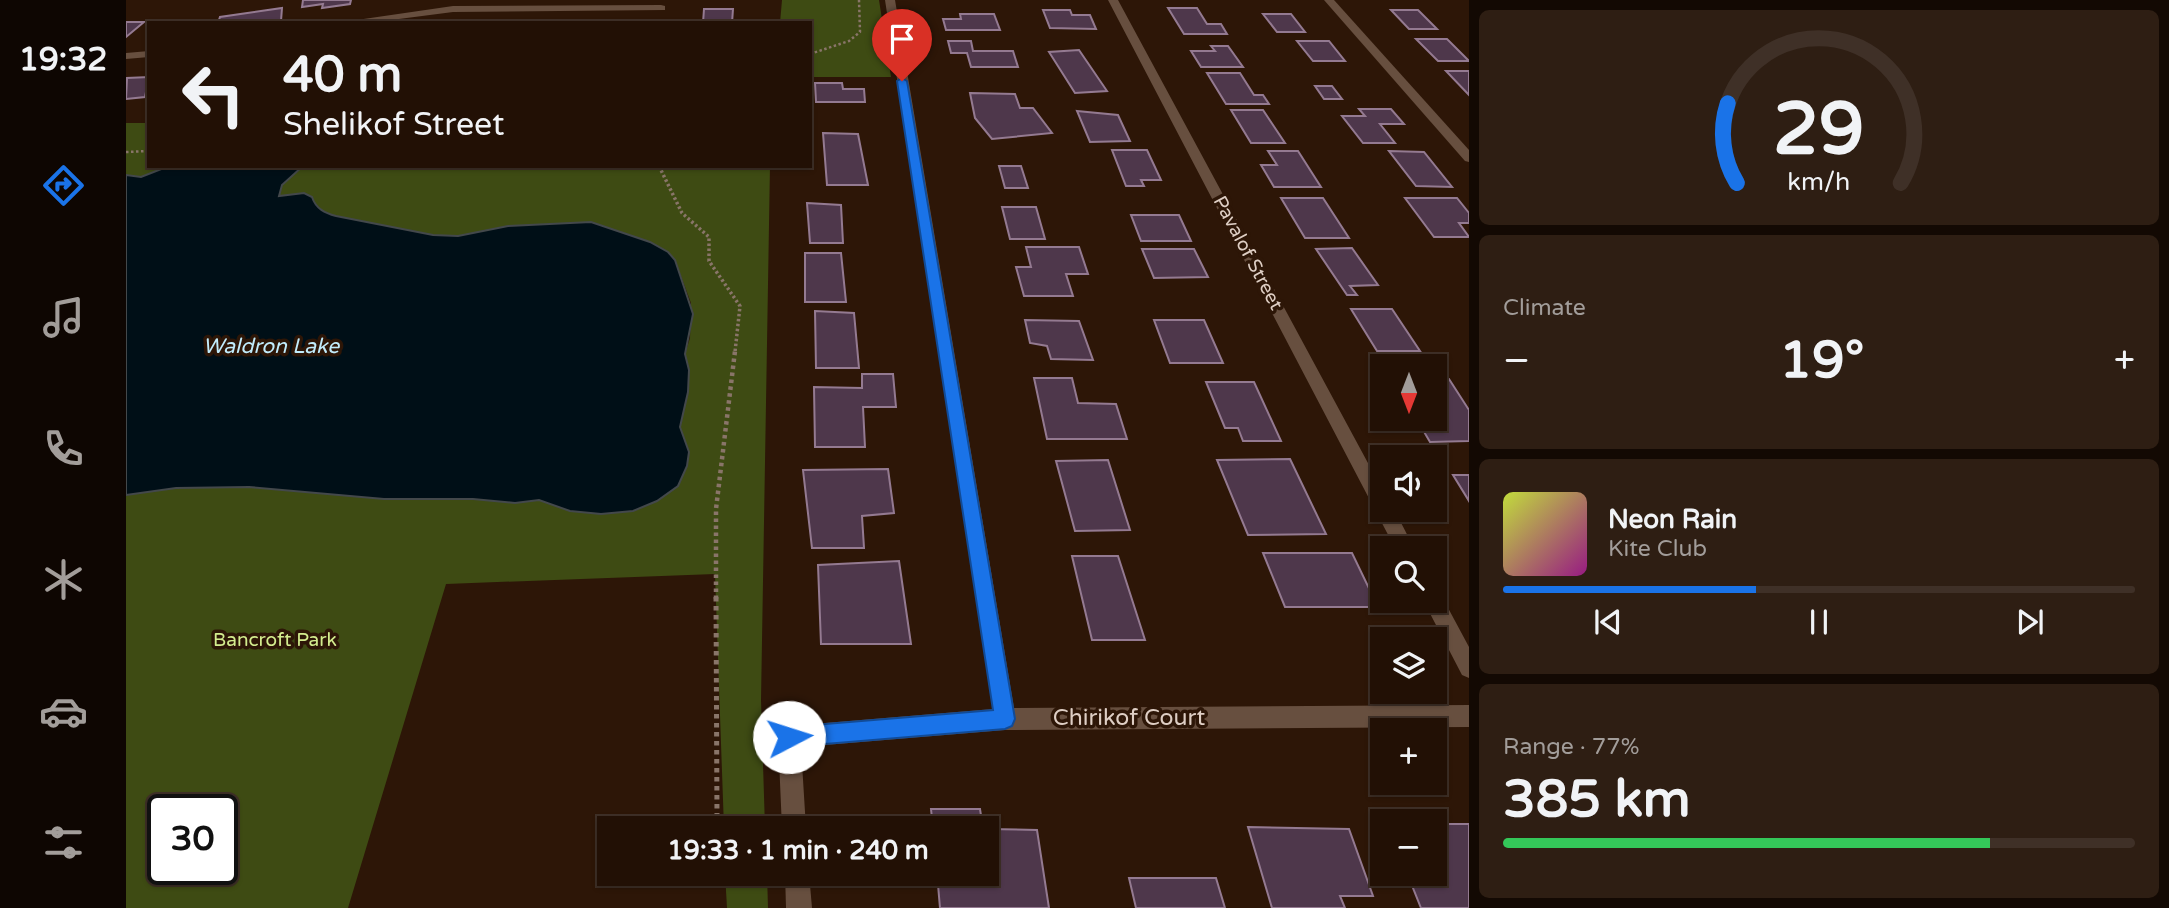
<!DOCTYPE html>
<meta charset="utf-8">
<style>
body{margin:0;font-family:"Varela Round",sans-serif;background:#2e1e13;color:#f1f3f6;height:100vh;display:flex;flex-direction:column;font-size:26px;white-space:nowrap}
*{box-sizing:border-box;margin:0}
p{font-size:23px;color:#a29d9a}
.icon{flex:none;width:38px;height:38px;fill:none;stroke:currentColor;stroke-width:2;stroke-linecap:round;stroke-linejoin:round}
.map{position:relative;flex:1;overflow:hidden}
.sheet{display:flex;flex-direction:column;gap:10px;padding:10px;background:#130903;width:700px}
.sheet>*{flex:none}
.banner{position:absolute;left:21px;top:21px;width:665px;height:147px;border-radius:0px;box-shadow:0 2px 5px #0004,0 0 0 2px #3f3027;background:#221005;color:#f1f3f6;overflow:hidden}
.needle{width:46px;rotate:180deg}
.fabs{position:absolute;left:1244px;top:354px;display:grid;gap:14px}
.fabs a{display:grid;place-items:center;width:77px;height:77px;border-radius:0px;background:#221005;box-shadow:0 2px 5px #0004,0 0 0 2px #3f3027;font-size:35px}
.speed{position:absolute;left:21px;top:794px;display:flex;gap:14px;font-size:35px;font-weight:700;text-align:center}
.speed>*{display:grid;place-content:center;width:91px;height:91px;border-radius:50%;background:#221005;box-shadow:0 2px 5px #0004,0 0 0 2px #3f3027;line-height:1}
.speed .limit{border:4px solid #111;border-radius:10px;background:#fff;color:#111}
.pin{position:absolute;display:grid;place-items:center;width:60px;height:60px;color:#fff;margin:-72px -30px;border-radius:50% 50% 50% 0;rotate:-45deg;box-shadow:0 0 7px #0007}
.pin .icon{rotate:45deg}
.me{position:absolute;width:77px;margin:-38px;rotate:85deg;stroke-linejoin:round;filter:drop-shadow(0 0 5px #0008)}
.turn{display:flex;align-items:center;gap:24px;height:147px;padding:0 21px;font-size:32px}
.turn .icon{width:91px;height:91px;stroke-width:2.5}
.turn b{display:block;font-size:49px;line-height:60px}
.big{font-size:52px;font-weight:700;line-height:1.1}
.sheet .card{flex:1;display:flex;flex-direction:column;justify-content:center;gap:10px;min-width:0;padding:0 24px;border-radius:10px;background:#2e1e13}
.sheet .dial{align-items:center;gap:0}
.dial svg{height:182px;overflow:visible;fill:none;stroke:#3f3027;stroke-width:7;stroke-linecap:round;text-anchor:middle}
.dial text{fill:#f1f3f6;stroke:none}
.song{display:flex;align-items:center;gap:21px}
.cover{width:84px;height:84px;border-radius:10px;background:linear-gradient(135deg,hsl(70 70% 55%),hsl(310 70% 35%))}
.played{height:7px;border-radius:4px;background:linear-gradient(90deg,#1a73e8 40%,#3f3027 40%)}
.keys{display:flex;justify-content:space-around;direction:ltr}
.heat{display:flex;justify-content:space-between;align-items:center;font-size:38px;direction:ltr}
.charge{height:10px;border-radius:5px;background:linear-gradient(90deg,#34c759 77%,#3f3027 0)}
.trip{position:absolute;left:471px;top:816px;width:402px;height:70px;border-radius:0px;background:#221005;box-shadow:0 2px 5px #0004,0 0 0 2px #3f3027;font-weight:700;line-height:70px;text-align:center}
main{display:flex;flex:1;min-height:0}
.menu{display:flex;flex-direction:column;width:126px;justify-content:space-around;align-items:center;background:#0e0602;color:#a29d9a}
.menu .icon{width:49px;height:49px}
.menu .current{color:#1a73e8}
.menu b{font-size:32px;color:#f1f3f6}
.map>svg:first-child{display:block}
.green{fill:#3e4b13;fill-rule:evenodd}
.water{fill:#000f17;stroke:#43484b;stroke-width:2}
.building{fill:#4e374b;stroke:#947a91;stroke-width:2}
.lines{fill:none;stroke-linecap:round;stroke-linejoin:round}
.path-far3{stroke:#897569;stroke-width:2.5;stroke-dasharray:2.5 2.5;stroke-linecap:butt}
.path-far2{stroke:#897569;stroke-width:3.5;stroke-dasharray:2.5 2.5;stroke-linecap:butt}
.path-far1{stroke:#897569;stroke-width:4.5;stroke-dasharray:3.5 3.5;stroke-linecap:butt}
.path{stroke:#897569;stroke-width:5;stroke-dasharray:4.5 4.5;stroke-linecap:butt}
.minor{fill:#674f3f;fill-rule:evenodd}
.route{fill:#1a73e8;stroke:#114b97;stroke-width:2}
.labels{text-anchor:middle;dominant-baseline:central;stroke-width:7;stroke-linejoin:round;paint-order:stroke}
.street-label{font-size:19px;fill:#decec4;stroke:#2d1607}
.park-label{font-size:19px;fill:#d3ec8e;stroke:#2d1607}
.water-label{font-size:21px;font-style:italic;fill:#c1ecfc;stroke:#2d1607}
.near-street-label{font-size:23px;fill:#decec4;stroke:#2d1607}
</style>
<main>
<nav class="menu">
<b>19:32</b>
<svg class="icon current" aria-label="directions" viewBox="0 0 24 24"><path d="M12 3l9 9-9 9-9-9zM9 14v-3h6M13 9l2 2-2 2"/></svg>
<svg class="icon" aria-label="music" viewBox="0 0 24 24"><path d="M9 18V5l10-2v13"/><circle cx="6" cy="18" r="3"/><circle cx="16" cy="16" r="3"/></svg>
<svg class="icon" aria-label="phone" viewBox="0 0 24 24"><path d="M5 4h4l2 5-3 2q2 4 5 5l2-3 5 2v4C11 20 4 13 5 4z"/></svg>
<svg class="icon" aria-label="climate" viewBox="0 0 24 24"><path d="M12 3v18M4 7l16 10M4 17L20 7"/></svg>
<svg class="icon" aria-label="car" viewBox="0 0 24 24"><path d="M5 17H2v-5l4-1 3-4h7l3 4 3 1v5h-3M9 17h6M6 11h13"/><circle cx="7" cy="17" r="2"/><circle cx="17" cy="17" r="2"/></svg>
<svg class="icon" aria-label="filters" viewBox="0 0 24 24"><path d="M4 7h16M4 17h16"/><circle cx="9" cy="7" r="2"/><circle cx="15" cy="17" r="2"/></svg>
</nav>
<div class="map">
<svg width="1343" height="908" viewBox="0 0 1343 908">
<rect width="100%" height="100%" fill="#2d1607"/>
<g class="green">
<polygon points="656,0 753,0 765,77 684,77 684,23 654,23"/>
<polygon points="0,123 23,123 23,166 43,166 15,177 0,175"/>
<path d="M177,166H644L635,700L639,828H598L589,574L320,584L222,908H0V495L50,488L123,487L258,499H347L389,503L413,499L444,511L475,514L507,511L563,452L554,427L563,385L559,354L564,338L565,303L549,260L542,252L524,242L464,222L382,226L332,236L307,235L210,216L198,212L178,193L153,196L156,185ZM37,810H96V870H37Z"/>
<polygon points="599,873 641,873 642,908 601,908"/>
</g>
<path class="water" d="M43,166H177L156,185L153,196L178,193L186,197C190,209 199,213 210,216L307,235L332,236L382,226L465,222L524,242L542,252L549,260L567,314L559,354L563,370L562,392L554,427L563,452L561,466L552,486L531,501L507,511L475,514L444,511L413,500L389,503L347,499H258L123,487L50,488L0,495V175L15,177Z"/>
<g class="building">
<polygon points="177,0 225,0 224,4 196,8 197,4 176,7"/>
<polygon points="156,8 155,21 92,23 94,17"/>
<polygon points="1042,8 1071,8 1081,24 1095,24 1101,34 1058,34"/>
<polygon points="578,9 607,9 606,23 577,23"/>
<polygon points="917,10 944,10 946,15 964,15 970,29 924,28"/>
<polygon points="1265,10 1292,10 1311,29 1283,29"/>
<polygon points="834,14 868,14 874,30 820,30 817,19 835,19"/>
<polygon points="1137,14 1165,14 1179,32 1151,32"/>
<polygon points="0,22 18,22 0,37"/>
<polygon points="1290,39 1321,39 1343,61 1312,61"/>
<polygon points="822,41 845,41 847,51 887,51 892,67 845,67 841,53 825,53"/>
<polygon points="1171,41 1203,41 1219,61 1187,61"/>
<polygon points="1085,46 1102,46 1117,67 1075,67 1065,51 1089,51"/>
<polygon points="953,50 981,91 949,93 923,52"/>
<polygon points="1320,71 1343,71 1343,95"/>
<polygon points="1081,73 1114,73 1128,95 1137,95 1143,104 1100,104"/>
<polygon points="23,77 19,97 0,99 1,78"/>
<polygon points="689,83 716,83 717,89 738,89 739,102 690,102"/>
<polygon points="1189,86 1206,86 1216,99 1198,99"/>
<polygon points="844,93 889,94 894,108 907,108 926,133 866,139 849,118"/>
<polygon points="1233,109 1265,109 1278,124 1254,124 1269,143 1237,143 1216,116 1239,116"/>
<polygon points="1105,110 1137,110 1159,143 1125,143"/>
<polygon points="951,111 992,115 1004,141 964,142"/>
<polygon points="697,133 732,134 742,185 701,185"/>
<polygon points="986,150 1021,150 1035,180 1015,180 1018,186 1000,186"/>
<polygon points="1142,151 1172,151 1195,187 1148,187 1135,165 1151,165"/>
<polygon points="1263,151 1298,152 1326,187 1290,186"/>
<polygon points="873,166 895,166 902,188 879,188"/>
<polygon points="1155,198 1197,198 1223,238 1179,238"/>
<polygon points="1279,198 1331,198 1343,213 1343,223 1333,223 1343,237 1308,237"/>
<polygon points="681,203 715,205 717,243 684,243"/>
<polygon points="876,207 910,207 919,239 884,239"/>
<polygon points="1005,215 1053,215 1065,241 1015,241"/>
<polygon points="900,247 953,247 962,274 940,274 947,296 898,296 890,267 905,267"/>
<polygon points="1226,248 1252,285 1224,286 1231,295 1221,295 1190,249"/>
<polygon points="1016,249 1068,249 1082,277 1028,278"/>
<polygon points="679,253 715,253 720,302 679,302"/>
<polygon points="1225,309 1266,309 1294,351 1251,351"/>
<polygon points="689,311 728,313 733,368 690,368"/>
<polygon points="899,320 953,321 967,360 925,359 921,346 904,343"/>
<polygon points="1028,320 1078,320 1097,363 1044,363"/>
<polygon points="736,374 767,374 770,407 737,407 739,447 689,447 688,387 736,388"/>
<polygon points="908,378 946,378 952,403 990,404 1001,439 921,439"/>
<polygon points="1323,379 1343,410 1343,441 1304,442 1290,418 1309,418 1309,380"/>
<polygon points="1080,382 1128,382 1155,441 1117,441 1112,428 1099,428"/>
<polygon points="1164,459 1200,534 1122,535 1091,460"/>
<polygon points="982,460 1004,530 949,531 930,461"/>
<polygon points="762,469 768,513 736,516 738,548 686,548 677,470"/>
<polygon points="1327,475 1343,475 1343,501"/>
<polygon points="1137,553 1226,553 1252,607 1159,607"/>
<polygon points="946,556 992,556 1019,640 966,640"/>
<polygon points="773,561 785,644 695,644 692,565"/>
<polygon points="805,809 854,809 857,828 807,828"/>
<polygon points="1309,824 1343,824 1343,908 1295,908 1281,873 1309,873"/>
<polygon points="1122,827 1223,829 1247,896 1214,896 1219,908 1146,908"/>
<polygon points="861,829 911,830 923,908 814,908 811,873 861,873"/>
<polygon points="1003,878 1090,878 1099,908 1010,908"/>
</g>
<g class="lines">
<g class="path-far3">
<polyline points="684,54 723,41 734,32 733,0"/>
<polyline points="0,152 23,151"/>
</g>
<polyline class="path-far2" points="533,166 556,213 583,237 583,261 614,306 609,352"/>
<polyline class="path-far1" points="590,599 590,509 609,351"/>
<polyline class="path" points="590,597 591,820 612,828"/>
<g class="minor">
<polygon points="759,0 769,0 888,708 1343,705 1343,727 879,730 675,747 680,828 656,828 652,737 655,729 663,726 867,709"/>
<polygon points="982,0 992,0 1256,489 1256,509 1268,509 1288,548 1269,548"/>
<polygon points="1198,0 1208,0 1343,150 1343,162 1339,161"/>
<polygon points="535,5 539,6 539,10 327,12 242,23 210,23 327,6"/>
<polygon points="23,51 23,57 0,59 0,53"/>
<polygon points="1309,591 1314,593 1343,647 1343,678 1336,675 1297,600 1309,600"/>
<polygon points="659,873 683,873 686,908 660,908"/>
</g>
</g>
<polygon class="route" points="776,78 781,81 889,719 886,726 879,729 663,747 656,744 653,737 656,730 663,727 867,710 771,81"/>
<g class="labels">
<g class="street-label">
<text transform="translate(1122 253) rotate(62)">Pavalof Street</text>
</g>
<g class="park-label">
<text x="149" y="640">Bancroft Park</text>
</g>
<g class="water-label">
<text x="145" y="346">Waldron Lake</text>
</g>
<g class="near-street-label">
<text x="1003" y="718">Chirikof Court</text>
</g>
</g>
</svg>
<div class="fabs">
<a><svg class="needle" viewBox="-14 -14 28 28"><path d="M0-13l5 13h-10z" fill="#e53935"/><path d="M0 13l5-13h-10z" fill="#a29d9a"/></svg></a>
<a><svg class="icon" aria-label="sound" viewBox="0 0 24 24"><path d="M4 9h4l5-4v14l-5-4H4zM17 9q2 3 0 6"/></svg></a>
<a><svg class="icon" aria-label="search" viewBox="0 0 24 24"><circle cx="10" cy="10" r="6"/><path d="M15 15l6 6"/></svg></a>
<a><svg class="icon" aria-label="layers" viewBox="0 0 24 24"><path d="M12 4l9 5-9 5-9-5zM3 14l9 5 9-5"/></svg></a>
<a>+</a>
<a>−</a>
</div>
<div class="speed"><div class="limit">30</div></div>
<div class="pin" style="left:776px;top:81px;background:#d93025"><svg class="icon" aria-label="arrive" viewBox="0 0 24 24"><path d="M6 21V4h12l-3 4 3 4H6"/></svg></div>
<svg class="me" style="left:663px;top:737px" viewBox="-20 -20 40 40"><circle r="19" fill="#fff"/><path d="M0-13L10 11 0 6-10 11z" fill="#1a73e8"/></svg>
<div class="trip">19:33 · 1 min · 240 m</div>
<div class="banner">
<div class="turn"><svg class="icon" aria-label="left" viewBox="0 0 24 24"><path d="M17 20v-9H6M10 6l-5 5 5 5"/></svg><div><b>40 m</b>Shelikof Street</div></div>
</div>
</div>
<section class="sheet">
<div class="card dial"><svg viewBox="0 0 100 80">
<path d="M14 69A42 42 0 1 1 86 69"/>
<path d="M14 69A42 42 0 0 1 10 34" stroke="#1a73e8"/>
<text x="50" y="56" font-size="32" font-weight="700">29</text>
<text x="50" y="72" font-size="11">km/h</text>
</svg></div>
<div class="card"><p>Climate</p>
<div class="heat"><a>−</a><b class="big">19°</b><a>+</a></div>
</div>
<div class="card">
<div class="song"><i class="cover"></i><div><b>Neon Rain</b><p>Kite Club</p></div></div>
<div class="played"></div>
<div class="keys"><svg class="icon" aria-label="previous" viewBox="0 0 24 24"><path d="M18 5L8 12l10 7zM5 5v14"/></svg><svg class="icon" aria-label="pause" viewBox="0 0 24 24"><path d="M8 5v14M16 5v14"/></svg><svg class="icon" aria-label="next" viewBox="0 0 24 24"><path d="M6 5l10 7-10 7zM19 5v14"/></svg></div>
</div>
<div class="card"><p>Range · 77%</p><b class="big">385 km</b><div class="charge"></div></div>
</section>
</main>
